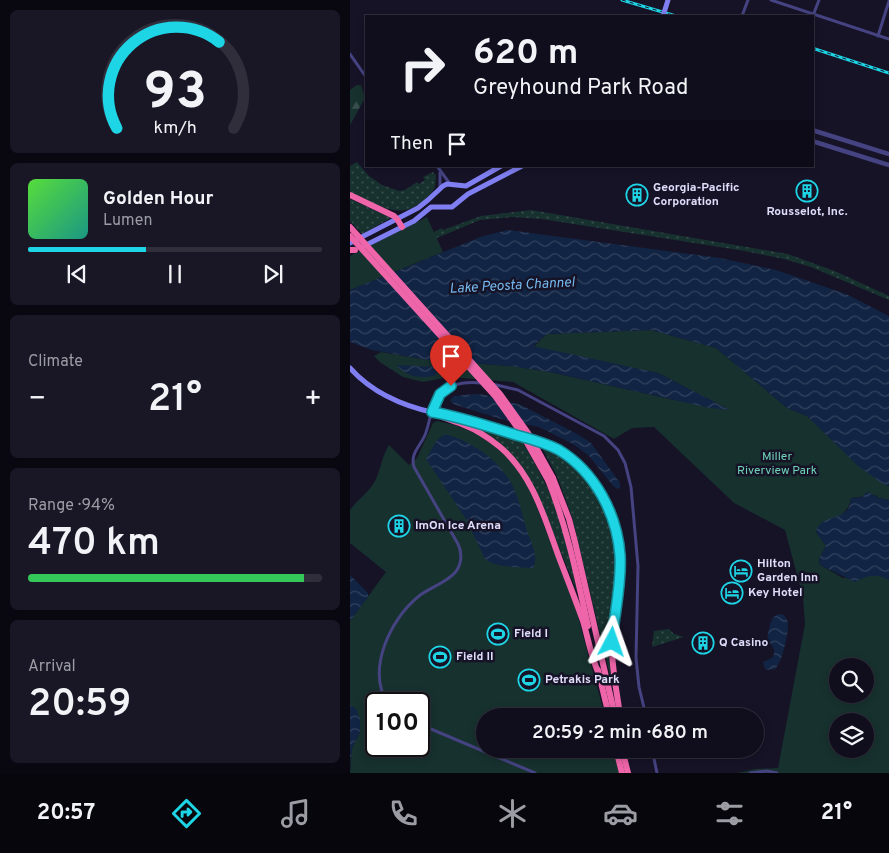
<!DOCTYPE html>
<meta charset="utf-8">
<style>
body{margin:0;font-family:Overpass,sans-serif;background:#191726;color:#f1f3f6;height:100vh;display:flex;flex-direction:column;font-size:19px;white-space:nowrap}
*{box-sizing:border-box;margin:0}
p{font-size:16px;color:#9c9ca4}
.icon{flex:none;width:28px;height:28px;fill:none;stroke:currentColor;stroke-width:2;stroke-linecap:round;stroke-linejoin:round}
.map{position:relative;flex:1;overflow:hidden}
.details{display:flex;flex-direction:column;gap:10px;padding:10px;background:#090810;width:350px}
.details>*{flex:none}
.guide{position:absolute;left:15px;top:15px;width:449px;height:152px;border-radius:0px;box-shadow:0 2px 8px #0003,0 0 0 1px #302e3b;background:#100e1d;color:#f1f3f6;overflow:hidden}
.controls{position:absolute;left:479px;top:658px;display:grid;gap:10px}
.controls a{display:grid;place-items:center;width:45px;height:45px;border-radius:50%;background:#100e1d;box-shadow:0 2px 8px #0003,0 0 0 1px #302e3b;font-size:25px}
.speed{position:absolute;left:15px;top:692px;display:flex;gap:10px;font-size:25px;font-weight:700;text-align:center}
.speed>*{display:grid;place-content:center;width:65px;height:65px;border-radius:50%;background:#100e1d;box-shadow:0 2px 8px #0003,0 0 0 1px #302e3b;line-height:1}
.speed .limit{border:2px solid #111;border-radius:8px;background:#fff;color:#111}
.pin{position:absolute;display:grid;place-items:center;width:42px;height:42px;color:#fff;margin:-51px -21px;border-radius:50% 50% 50% 0;rotate:-45deg;box-shadow:0 0 5px #0007}
.pin .icon{rotate:45deg}
.me{position:absolute;width:55px;margin:-28px;rotate:4deg;stroke-linejoin:round;filter:drop-shadow(0 0 4px #0008)}
.turn{display:flex;align-items:center;gap:18px;height:105px;padding:0 25px;font-size:22px}
.turn .icon{width:65px;height:65px;stroke-width:2.5}
.turn b{display:block;font-size:35px;line-height:42px}
.then{display:flex;align-items:center;height:48px;padding:0 25px;background:#0003;gap:10px;font-size:19px}
.big{font-size:38px;font-weight:600;line-height:1.1}
.details .card{flex:1;display:flex;flex-direction:column;justify-content:center;gap:8px;min-width:0;padding:0 18px;border-radius:8px;background:#191726}
.details .dial{align-items:center;gap:0}
.dial svg{height:130px;overflow:visible;fill:none;stroke:#302e3b;stroke-width:7;stroke-linecap:round;text-anchor:middle}
.dial text{fill:#f1f3f6;stroke:none}
.song{display:flex;align-items:center;gap:15px}
.cover{width:60px;height:60px;border-radius:8px;background:linear-gradient(135deg,hsl(110 70% 55%),hsl(170 70% 35%))}
.played{height:5px;border-radius:2px;background:linear-gradient(90deg,#1ed5e6 40%,#302e3b 40%)}
.keys{display:flex;justify-content:space-around;direction:ltr}
.heat{display:flex;justify-content:space-between;align-items:center;font-size:28px;direction:ltr}
.charge{height:8px;border-radius:4px;background:linear-gradient(90deg,#34c759 94%,#302e3b 0)}
.trip{position:absolute;left:126px;top:708px;width:288px;height:50px;border-radius:25px;background:#100e1d;box-shadow:0 2px 8px #0003,0 0 0 1px #302e3b;font-weight:600;line-height:50px;text-align:center}
.tab-bar{display:flex;height:80px;justify-content:space-around;align-items:center;background:#06060c;color:#9c9ca4}
.tab-bar .icon{width:35px;height:35px}
.tab-bar .on{color:#1ed5e6}
.tab-bar b{font-size:22px;color:#f1f3f6}
main{display:flex;flex:1;min-height:0}
.map>svg:first-child{display:block}
.grass{fill:url(#grass-dots)}
.forest{fill:url(#forest-firs)}
.park{fill:#17312f;fill-rule:evenodd}
.water{fill:url(#water-waves)}
.lines{fill:none;stroke-linecap:round;stroke-linejoin:round}
.minor{stroke:#454381;stroke-width:3}
.tertiary{stroke:#454381;stroke-width:4.5}
.secondary{stroke:#807ff1;stroke-width:5}
.motorway{stroke:#ee65a9;stroke-width:6}
.rail-casing{stroke:#1ed5e6;stroke-width:3}
.rail{stroke:#161327;stroke-width:1;stroke-dasharray:4;stroke-linecap:butt}
.secondary-bridge{stroke:#807ff1;stroke-width:5}
.motorway-bridge{stroke:#ee65a9;stroke-width:6}
.route-casing{stroke:#148a96;stroke-width:12}
.route{stroke:#1ed5e6;stroke-width:9}
.labels{text-anchor:middle;dominant-baseline:central;stroke-width:5;stroke-linejoin:round;paint-order:stroke}
.poi-label{font-size:12px;font-weight:bold;fill:#e0ddfb;stroke:#161327;text-anchor:start}
.park-label{font-size:12px;fill:#70d4ba;stroke:#161327}
.water-label{font-size:14px;font-style:italic;fill:#76baf0;stroke:#161327}
</style>
<main>
<section class="details">
<div class="card dial"><svg viewBox="0 0 100 80">
<path d="M14 69A42 42 0 1 1 86 69"/>
<path d="M14 69A42 42 0 0 1 77 16" stroke="#1ed5e6"/>
<text x="50" y="56" font-size="32" font-weight="700">93</text>
<text x="50" y="72" font-size="11">km/h</text>
</svg></div>
<div class="card">
<div class="song"><i class="cover"></i><div><b>Golden Hour</b><p>Lumen</p></div></div>
<div class="played"></div>
<div class="keys"><svg class="icon" aria-label="previous" viewBox="0 0 24 24"><path d="M18 5L8 12l10 7zM5 5v14"/></svg><svg class="icon" aria-label="pause" viewBox="0 0 24 24"><path d="M8 5v14M16 5v14"/></svg><svg class="icon" aria-label="next" viewBox="0 0 24 24"><path d="M6 5l10 7-10 7zM19 5v14"/></svg></div>
</div>
<div class="card"><p>Climate</p>
<div class="heat"><a>−</a><b class="big">21°</b><a>+</a></div>
</div>
<div class="card"><p>Range · 94%</p><b class="big">470 km</b><div class="charge"></div></div>
<div class="card"><p>Arrival</p><b class="big">20:59</b></div>
</section>
<div class="map">
<svg width="539" height="773" viewBox="0 0 539 773">
<defs>
<pattern id="grass-dots" width="8" height="8" patternUnits="userSpaceOnUse" patternTransform="scale(1.25)"><rect width="8" height="8" fill="#17312f"/><path d="M2 2h.1M6 6h.1" fill="none" stroke="#384e4e" stroke-width="1.8" stroke-linecap="round"/></pattern>
<pattern id="forest-firs" width="22" height="20" patternUnits="userSpaceOnUse" patternTransform="scale(1.25)"><rect width="22" height="20" fill="#17312f"/><path d="M5 1l3.5 6h-7zM16 11l3.5 6h-7z" fill="#384e4e"/></pattern>
<pattern id="water-waves" width="16" height="10" patternUnits="userSpaceOnUse" patternTransform="scale(1.25)"><rect width="16" height="10" fill="#112443"/><path d="M0 5q4-4 8 0t8 0" fill="none" stroke="#33435f"/></pattern>
</defs>
<rect width="100%" height="100%" fill="#161327"/>
<g class="grass">
<path d="M7,162L19,176L32,185L49,191L55,190L67,182L69,184L75,180L73,177L83,172L86,175L85,187C83,192 79,195 75,199C51,223 26,204 0,192V166Z"/>
<polygon points="0,199 39,217 41,218 12,234 0,221"/>
<polygon points="181,210 438,254 487,272 539,296 539,300 461,267 434,259 395,251 192,219 162,217 130,220 70,245 80,234 92,228 93,230 131,216"/>
<path d="M113,421L170,437C182,459 195,480 204,503C215,532 221,563 228,594L186,491L177,474L153,446L132,431Z"/>
<path d="M190,444C239,466 261,503 268,555L262,683L222,517L207,476Z"/>
<polygon points="319,629 324,634 334,637 302,647 304,631"/>
</g>
<polygon class="forest" points="7,85 11,85 15,98 0,125 0,90"/>
<g class="park">
<polygon points="77,217 93,252 0,290 0,256"/>
<path d="M301,330L366,348L437,408L457,416L533,484L539,486V500L529,498L525,495L501,498C500,514 479,523 466,532L476,546L469,559L470,565L493,578L529,574L539,580V773H387L405,769L428,768L455,624L453,597L435,530L384,503L304,427L282,428L264,439L163,382L99,377L73,382L53,377L31,363L24,356L31,352L77,360L161,366L200,372L324,400L378,409L308,373L183,347L197,334ZM488,666H515V694H488ZM488,721H515V749H488Z"/>
<path d="M87,421L105,425L129,435L147,448L161,461L178,484L225,606L255,716H135V749H263L269,773H0L2,748L10,732L6,709L0,705V621L36,572L0,543V510C8,499 20,492 26,479C31,468 32,456 39,445L59,465L67,458L83,423ZM26,704H69V746H26Z"/>
</g>
<g class="water">
<polygon points="158,230 370,258 426,270 496,294 539,316 539,486 533,484 508,466 457,416 437,408 366,348 301,330 197,334 183,346 308,373 380,410 360,408 200,372 161,366 77,360 22,350 0,342 0,290 133,236"/>
<path d="M46,365L90,367L85,376C67,378 60,378 46,365Z"/>
<polygon points="126,394 135,395 171,405 229,435 241,443 270,483 270,488 269,489 264,487 239,456 223,444 189,427 151,419 103,404 100,400 104,396"/>
<path d="M95,434C123,442 150,460 163,487C170,501 172,516 177,531C181,542 189,556 183,568C172,568 143,567 135,559L116,519L76,459L87,440Z"/>
<path d="M518,492L529,498L539,500V580C526,573 517,575 505,582L470,565L469,559L476,546L466,532C470,512 500,524 501,498L513,497L515,493Z"/>
<polygon points="0,575 18,593 18,597 0,621"/>
<path d="M432,614C436,617 438,620 438,625C438,635 432,663 425,669L416,670L414,666L413,662L422,658C428,648 421,646 417,639C420,628 419,614 432,614Z"/>
<polygon points="0,705 6,709 10,719 10,732 2,748 0,766"/>
</g>
<g class="lines">
<g class="minor">
<polyline points="421,0 539,39"/>
<polyline points="392,16 398,0"/>
<polyline points="462,18 469,0"/>
<polyline points="528,36 539,1"/>
<polyline points="0,54 16,77"/>
<polyline points="87,166 100,184"/>
<polyline points="90,188 90,173"/>
<polyline points="142,384 168,390 254,436 268,450 275,463 281,487 288,566 286,658 289,687 296,716"/>
<path d="M38,704C16,670 40,619 69,596C79,588 100,581 107,570C112,562 112,552 108,544L64,467C60,453 70,447 75,435C79,425 80,414 84,404C92,385 112,381 131,383"/>
<polyline points="69,724 185,773"/>
<polyline points="302,749 307,773"/>
<polyline points="400,773 417,771 427,773"/>
</g>
<g class="tertiary">
<polyline points="462,130 539,154"/>
<polyline points="462,141 539,165"/>
</g>
<g class="secondary">
<polyline points="0,243 68,208 78,200 93,186 97,184 116,186 151,166"/>
<polyline points="14,246 64,221 81,207 102,207 118,194 172,166"/>
<path d="M0,368C22,393 53,406 85,413"/>
</g>
<g class="motorway">
<polyline points="0,195 44,216 47,219 52,227"/>
<polyline points="0,250 5,250"/>
<path d="M85,413C112,415 140,426 166,434C180,439 195,443 208,450C245,470 270,517 270,558C270,585 264,613 262,641C261,666 267,691 270,716"/>
<path d="M86,414C95,419 105,421 114,425C127,430 139,438 150,447C184,476 195,520 210,560C218,581 226,601 233,621C238,638 241,656 248,672"/>
<polyline points="203,478 219,519 225,542 265,716"/>
<path d="M198,480C217,527 227,576 238,626"/>
<polyline points="248,670 259,716"/>
<polyline points="266,749 272,773"/>
<polyline points="272,749 278,773"/>
</g>
<g class="rail-casing">
<g id="rail">
<polyline points="272,0 326,16"/>
<polyline points="462,48 539,73"/>
</g>
</g>
<use href="#rail" class="rail"/>
<polyline class="secondary-bridge" points="313,16 318,0"/>
<g class="motorway-bridge">
<polyline points="0,227 150,394 178,433 203,478"/>
<polyline points="0,236 145,396 172,434 198,480"/>
</g>
</g>
<g class="lines">
<g class="route-casing">
<path id="route" d="M101,386L90,394L82,412C111,417 138,426 166,435C181,439 196,443 209,450C245,472 267,514 270,555C272,584 264,614 262,642"/>
</g>
<use href="#route" class="route"/>
</g>
<defs>
<g id="building-ring" transform="scale(1.125)"><circle r="9.5" fill="#161327" stroke="#1ed5e6" stroke-width="1.5"/><path d="M-4-6H4V6H1V3H-1V6H-4ZM-2.5-4.3h1.7v1.8h-1.7ZM.8-4.3h1.7v1.8H.8ZM-2.5-1h1.7V.8h-1.7ZM.8-1h1.7V.8H.8Z" fill="#1ed5e6"/></g>
<g id="hotel-ring" transform="scale(1.125)"><circle r="9.5" fill="#161327" stroke="#1ed5e6" stroke-width="1.5"/><path d="M-6-4.5h1.5V1H6V5H4.5V3h-9V5H-6ZM-4 0a1.8 1.8 0 1 1 3.6 0ZM.5 0V-2.5h3Q6-2.5 6 0Z" fill="#1ed5e6"/></g>
<g id="stadium-ring" transform="scale(1.125)"><circle r="9.5" fill="#161327" stroke="#1ed5e6" stroke-width="1.5"/><path d="M0-5a6.5 5 0 1 0 0 10a6.5 5 0 1 0 0-10ZM-3.5-1.8h7v3.6h-7Z" fill="#1ed5e6"/></g>
</defs>
<g fill-rule="evenodd">
<use href="#building-ring" x="457" y="191"/>
<use href="#building-ring" x="287" y="195"/>
<use href="#building-ring" x="49" y="526"/>
<use href="#hotel-ring" x="391" y="571"/>
<use href="#hotel-ring" x="382" y="593"/>
<use href="#stadium-ring" x="148" y="634"/>
<use href="#building-ring" x="353" y="643"/>
<use href="#stadium-ring" x="90" y="657"/>
<use href="#stadium-ring" x="179" y="680"/>
</g>
<g class="labels">
<g class="poi-label">
<text x="303" y="188">Georgia-Pacific<tspan x="303" dy="14">Corporation</tspan></text>
<text x="457" y="212" text-anchor="middle">Rousselot, Inc.</text>
<text x="65" y="526">ImOn Ice Arena</text>
<text x="407" y="564">Hilton<tspan x="407" dy="14">Garden Inn</tspan></text>
<text x="398" y="593">Key Hotel</text>
<text x="164" y="634">Field I</text>
<text x="369" y="643">Q Casino</text>
<text x="106" y="657">Field II</text>
<text x="195" y="680">Petrakis Park</text>
</g>
<g class="park-label">
<text x="427" y="457">Miller<tspan x="427" dy="14">Riverview Park</tspan></text>
</g>
<g class="water-label">
<text transform="translate(162 286) rotate(-3)">Lake Peosta Channel</text>
</g>
</g>
</svg>
<div class="controls">
<a><svg class="icon" aria-label="search" viewBox="0 0 24 24"><circle cx="10" cy="10" r="6"/><path d="M15 15l6 6"/></svg></a>
<a><svg class="icon" aria-label="layers" viewBox="0 0 24 24"><path d="M12 4l9 5-9 5-9-5zM3 14l9 5 9-5"/></svg></a>
</div>
<div class="speed"><div class="limit">100</div></div>
<div class="pin" style="left:101px;top:386px;background:#d93025"><svg class="icon" aria-label="arrive" viewBox="0 0 24 24"><path d="M6 21V4h12l-3 4 3 4H6"/></svg></div>
<svg class="me" style="left:262px;top:642px" viewBox="-20 -20 40 40"><path d="M0-17L14 15 0 8-14 15z" fill="#1ed5e6" stroke="#fff" stroke-width="4"/></svg>
<div class="trip">20:59 · 2 min · 680 m</div>
<div class="guide">
<div class="turn"><svg class="icon" aria-label="right" viewBox="0 0 24 24"><path d="M7 20v-9h11M14 6l5 5-5 5"/></svg><div><b>620 m</b>Greyhound Park Road</div></div>
<div class="then">Then<svg class="icon" aria-label="arrive" viewBox="0 0 24 24"><path d="M6 21V4h12l-3 4 3 4H6"/></svg></div>
</div>
</div>
</main>
<nav class="tab-bar">
<b>20:57</b>
<svg class="icon on" aria-label="directions" viewBox="0 0 24 24"><path d="M12 3l9 9-9 9-9-9zM9 14v-3h6M13 9l2 2-2 2"/></svg>
<svg class="icon" aria-label="music" viewBox="0 0 24 24"><path d="M9 18V5l10-2v13"/><circle cx="6" cy="18" r="3"/><circle cx="16" cy="16" r="3"/></svg>
<svg class="icon" aria-label="phone" viewBox="0 0 24 24"><path d="M5 4h4l2 5-3 2q2 4 5 5l2-3 5 2v4C11 20 4 13 5 4z"/></svg>
<svg class="icon" aria-label="climate" viewBox="0 0 24 24"><path d="M12 3v18M4 7l16 10M4 17L20 7"/></svg>
<svg class="icon" aria-label="car" viewBox="0 0 24 24"><path d="M5 17H2v-5l4-1 3-4h7l3 4 3 1v5h-3M9 17h6M6 11h13"/><circle cx="7" cy="17" r="2"/><circle cx="17" cy="17" r="2"/></svg>
<svg class="icon" aria-label="filters" viewBox="0 0 24 24"><path d="M4 7h16M4 17h16"/><circle cx="9" cy="7" r="2"/><circle cx="15" cy="17" r="2"/></svg>
<b>21°</b>
</nav>
